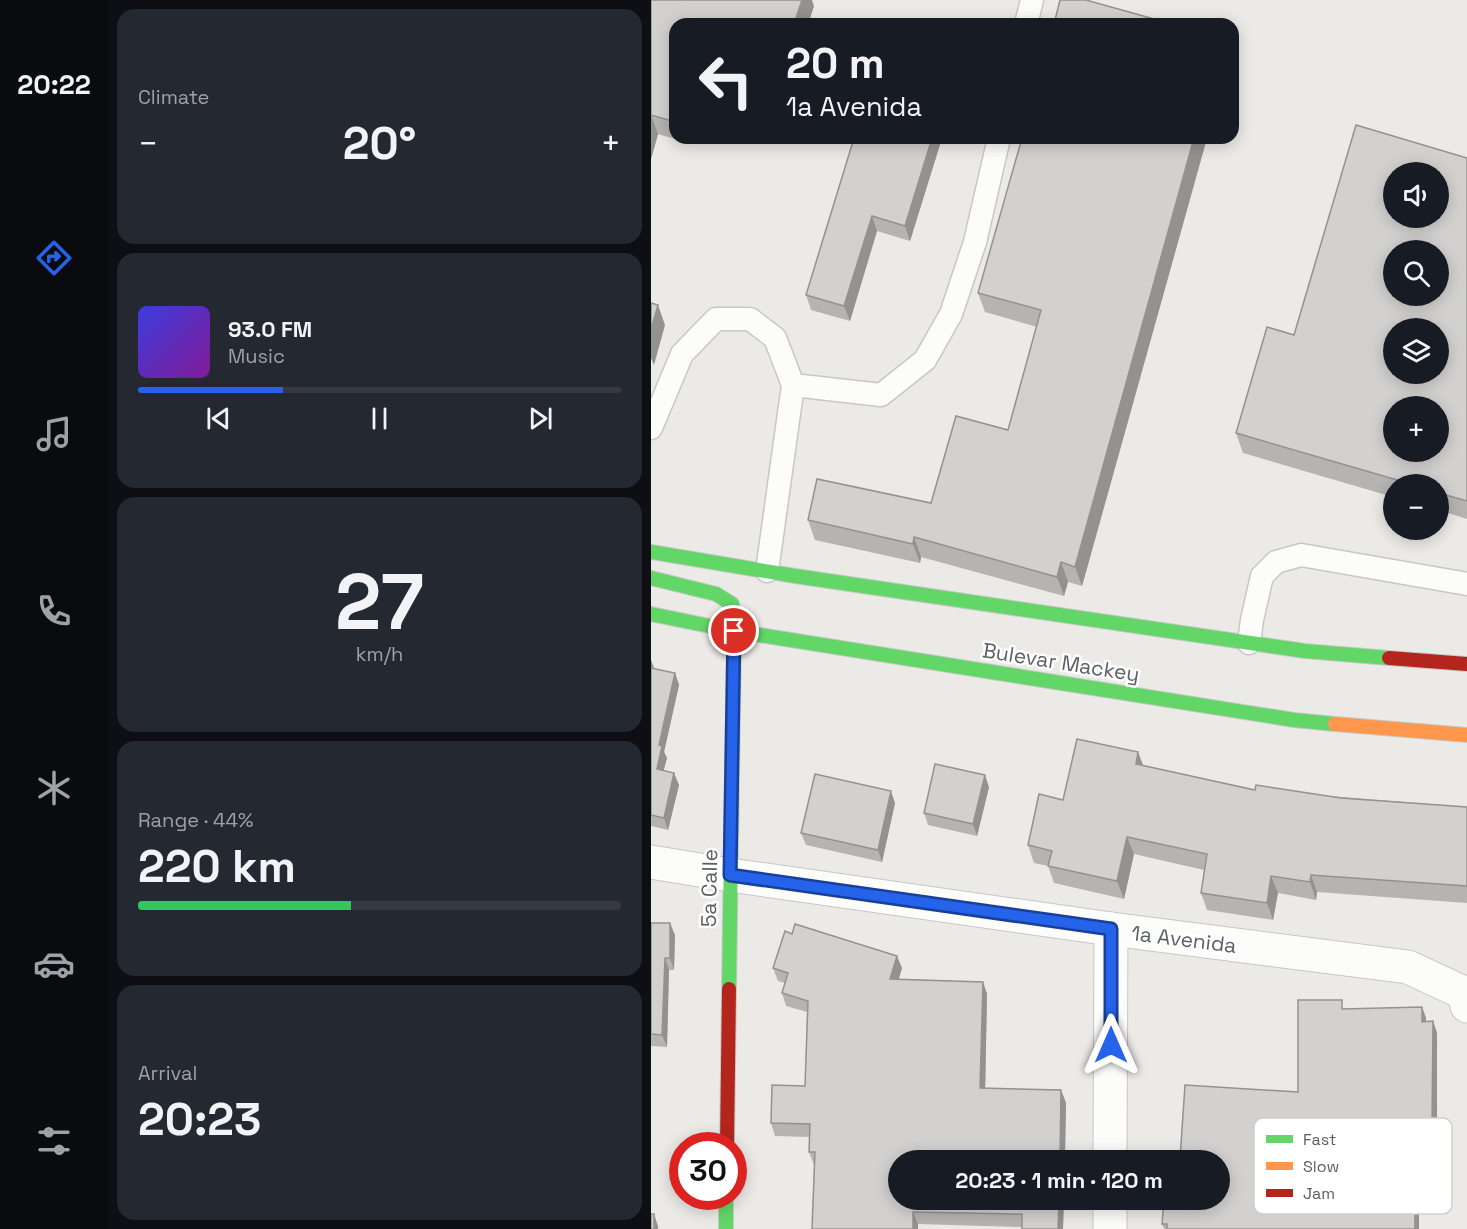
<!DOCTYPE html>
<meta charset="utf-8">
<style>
body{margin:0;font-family:"Space Grotesk",sans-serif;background:#242831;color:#f1f3f6;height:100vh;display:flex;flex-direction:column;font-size:22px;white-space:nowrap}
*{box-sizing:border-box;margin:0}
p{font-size:20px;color:#9ea1a6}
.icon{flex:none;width:33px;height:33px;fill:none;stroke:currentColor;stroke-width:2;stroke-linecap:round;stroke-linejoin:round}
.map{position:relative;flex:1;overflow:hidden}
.side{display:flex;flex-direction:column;gap:9px;padding:9px;background:#0d0f14;width:543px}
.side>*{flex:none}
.hud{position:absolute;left:18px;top:18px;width:570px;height:126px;border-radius:18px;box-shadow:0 3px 15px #0003;background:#171b24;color:#f1f3f6;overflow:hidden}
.tools{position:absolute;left:732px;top:162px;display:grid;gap:12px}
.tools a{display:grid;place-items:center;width:66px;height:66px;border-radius:50%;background:#171b24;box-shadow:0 3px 15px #0003;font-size:30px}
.speed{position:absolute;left:18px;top:1132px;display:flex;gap:12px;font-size:30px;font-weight:700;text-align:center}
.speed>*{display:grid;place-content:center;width:78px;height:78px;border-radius:50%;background:#171b24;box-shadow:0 3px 15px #0003;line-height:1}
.speed .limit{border:9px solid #d22;background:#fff;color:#111}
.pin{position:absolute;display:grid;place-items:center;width:51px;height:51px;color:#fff;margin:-26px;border:3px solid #fff;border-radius:50%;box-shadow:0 2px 6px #0007}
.me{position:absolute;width:66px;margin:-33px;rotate:0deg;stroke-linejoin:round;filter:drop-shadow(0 0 4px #0008)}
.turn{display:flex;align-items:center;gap:21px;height:126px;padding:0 18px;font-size:27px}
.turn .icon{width:78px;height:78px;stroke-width:2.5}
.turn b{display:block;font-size:42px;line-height:51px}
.big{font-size:45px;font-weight:800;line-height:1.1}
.side .card{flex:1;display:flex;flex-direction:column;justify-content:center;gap:9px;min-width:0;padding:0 21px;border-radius:18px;background:#242831}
.side .dial{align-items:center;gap:0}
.dial b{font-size:78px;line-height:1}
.song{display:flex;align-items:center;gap:18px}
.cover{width:72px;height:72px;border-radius:9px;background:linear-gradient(135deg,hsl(240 70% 55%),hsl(290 70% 35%))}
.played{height:6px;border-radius:3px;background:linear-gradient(90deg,#2563eb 30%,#363941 30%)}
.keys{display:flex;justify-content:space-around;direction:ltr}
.heat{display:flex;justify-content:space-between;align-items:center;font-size:33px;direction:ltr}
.charge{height:9px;border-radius:4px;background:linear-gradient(90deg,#34c759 44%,#363941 0)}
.trip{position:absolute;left:237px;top:1150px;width:342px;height:60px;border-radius:30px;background:#171b24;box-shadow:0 3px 15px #0003;font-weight:800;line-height:60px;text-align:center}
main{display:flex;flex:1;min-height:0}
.menu{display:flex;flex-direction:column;width:108px;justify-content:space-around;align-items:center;background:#090b0e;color:#9ea1a6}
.menu .icon{width:42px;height:42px}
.menu .on{color:#2563eb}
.menu b{font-size:27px;color:#f1f3f6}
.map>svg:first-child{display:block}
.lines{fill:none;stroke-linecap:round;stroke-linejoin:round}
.lane-casing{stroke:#c7c7c7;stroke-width:25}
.street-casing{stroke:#c7c7c7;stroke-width:35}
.fast-casing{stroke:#c8c8c8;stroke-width:16}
.slow-casing{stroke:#c8c8c8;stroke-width:16}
.jam-casing{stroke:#c8c8c8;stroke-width:16}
.lane{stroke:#fcfcfb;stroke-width:22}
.street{stroke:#fcfcfb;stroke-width:33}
.fast{stroke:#63d668;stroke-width:14}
.slow{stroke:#ff974d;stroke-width:14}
.jam{stroke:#b3261e;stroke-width:14}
.wall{fill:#b5b4b2}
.shaded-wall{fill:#939291}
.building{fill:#d2d1cf;stroke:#939291;stroke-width:1.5;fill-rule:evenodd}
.route-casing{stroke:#184099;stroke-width:15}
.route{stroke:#2563eb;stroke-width:10}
.labels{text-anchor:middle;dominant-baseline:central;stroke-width:5;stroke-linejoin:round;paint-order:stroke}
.street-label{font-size:21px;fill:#5b6064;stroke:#fff}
.key{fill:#fff;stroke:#cecfd0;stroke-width:1.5}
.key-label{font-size:16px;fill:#5b6064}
</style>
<main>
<nav class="menu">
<b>20:22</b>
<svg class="icon on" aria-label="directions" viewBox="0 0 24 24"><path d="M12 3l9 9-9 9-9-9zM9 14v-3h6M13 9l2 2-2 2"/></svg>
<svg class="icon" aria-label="music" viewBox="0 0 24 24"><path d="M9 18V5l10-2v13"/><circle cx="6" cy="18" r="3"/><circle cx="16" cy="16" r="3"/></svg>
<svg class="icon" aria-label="phone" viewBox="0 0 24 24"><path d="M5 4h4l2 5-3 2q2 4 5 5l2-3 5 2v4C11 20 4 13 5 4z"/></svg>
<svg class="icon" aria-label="climate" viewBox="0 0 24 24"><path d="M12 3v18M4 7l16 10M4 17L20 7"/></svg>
<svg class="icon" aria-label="car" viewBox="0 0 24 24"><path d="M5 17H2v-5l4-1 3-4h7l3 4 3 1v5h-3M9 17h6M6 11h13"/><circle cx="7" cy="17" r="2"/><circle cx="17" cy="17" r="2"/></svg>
<svg class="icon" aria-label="filters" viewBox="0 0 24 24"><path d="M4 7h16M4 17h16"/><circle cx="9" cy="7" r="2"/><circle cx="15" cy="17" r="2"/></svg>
</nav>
<section class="side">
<div class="card"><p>Climate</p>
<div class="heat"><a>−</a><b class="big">20°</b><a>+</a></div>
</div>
<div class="card">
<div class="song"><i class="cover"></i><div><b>93.0 FM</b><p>Music</p></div></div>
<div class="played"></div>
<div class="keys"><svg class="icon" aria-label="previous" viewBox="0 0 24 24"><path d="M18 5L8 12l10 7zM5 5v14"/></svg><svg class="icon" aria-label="pause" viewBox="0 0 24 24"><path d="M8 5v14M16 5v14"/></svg><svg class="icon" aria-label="next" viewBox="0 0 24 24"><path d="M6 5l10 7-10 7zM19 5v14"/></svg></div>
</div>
<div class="card dial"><b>27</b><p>km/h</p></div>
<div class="card"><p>Range · 44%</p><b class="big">220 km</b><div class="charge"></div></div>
<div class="card"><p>Arrival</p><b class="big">20:23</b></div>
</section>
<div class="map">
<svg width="816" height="1229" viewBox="0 0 816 1229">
<rect width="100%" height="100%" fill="#ebeae6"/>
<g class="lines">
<g class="lane-casing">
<g id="lane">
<polyline points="375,24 381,0"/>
<polyline points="142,385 230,395 274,360 300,314 324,242 348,138"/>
<polyline points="0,428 31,354 65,319 99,319 124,338 142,385 116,571"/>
<polyline points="598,643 601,620 611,576 625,562 650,555 816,584"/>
</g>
</g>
<g class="street-casing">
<g id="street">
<polyline points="0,862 79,875 460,929 757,967 813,993 816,1006"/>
<polyline points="459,1161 460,929"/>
<polyline points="459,1229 459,1200"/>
</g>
</g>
<g class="fast-casing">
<g id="fast">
<polyline points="0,552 144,576 654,651 738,658"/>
<polyline points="0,578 65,594 81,604 83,631 78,989"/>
<polyline points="0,614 83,631 643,720 684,724"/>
<polyline points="75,1197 75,1229"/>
</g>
</g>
<g class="slow-casing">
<polyline id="slow" points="684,724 816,735"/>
</g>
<g class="jam-casing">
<g id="jam">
<polyline points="738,658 816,664"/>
<polyline points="76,1146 78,989"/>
</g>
</g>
<use href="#lane" class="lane"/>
<use href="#street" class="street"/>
<use href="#fast" class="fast"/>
<use href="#slow" class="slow"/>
<use href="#jam" class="jam"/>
</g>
<g class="wall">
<polygon points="0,0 163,6 157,24 24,24 24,138 40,138 38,143 7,134 0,159"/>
<polygon points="203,138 291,138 259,241 226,231 199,321 160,310 155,295"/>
<polygon points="371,138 556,138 431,586 417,582 413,596 270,557 269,563 164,540 157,520 280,503 357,430 386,327 334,312 327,293"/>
<polygon points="816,158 816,519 788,510 788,484 742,484 742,497 592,453 585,433 643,335"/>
<polygon points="0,660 3,669 24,673 28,685 13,752 16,758 12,770 28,785 17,830 0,826"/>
<polygon points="492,765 604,790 816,807 816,903 666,892 665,900 627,893 622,920 556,910 550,893 553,870 483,854 473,899 403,883 397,866 383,863 377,845 412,800"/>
<polygon points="338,787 326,836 277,825 273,813"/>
<polygon points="244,803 231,862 155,845 150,833"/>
<polygon points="0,923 24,935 23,970 18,970 16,1047 0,1046"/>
<polygon points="122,968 251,968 247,979 332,982 336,994 334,1088 410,1090 415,1103 412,1229 371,1229 371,1227 267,1224 267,1229 161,1229 163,1165 158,1152 158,1137 124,1136 120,1123 154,1086 156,1012 135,1006 131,993 134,983 127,981"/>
<polygon points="771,1007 775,1018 775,1022 782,1021 786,1033 786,1137 768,1137 768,1229 513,1229 511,1224 529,1159 647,1092 694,1009"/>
</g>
<g class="shaded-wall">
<polygon points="151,0 161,0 163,6 157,24 143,24"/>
<polygon points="0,115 7,134 0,159"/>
<polygon points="281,138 291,138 259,241 254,226"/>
<polygon points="543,138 556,138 431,586 424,567"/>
<polygon points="221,216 226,231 199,321 193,306"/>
<polygon points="7,305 14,325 3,365 0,358 0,330"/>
<polygon points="263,537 270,557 269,563 262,544"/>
<polygon points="410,562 417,582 413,596 406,577"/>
<polygon points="0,660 4,670 0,676"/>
<polygon points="24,673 28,685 13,752 16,758 10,781 6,769 8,745"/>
<polygon points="487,752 494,770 485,764"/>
<polygon points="23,773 28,785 17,830 13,818"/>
<polygon points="334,775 338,787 326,836 322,824"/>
<polygon points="240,791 244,803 231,862 227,850"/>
<polygon points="476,837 483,854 473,899 466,881"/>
<polygon points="660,875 666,892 665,900 659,882"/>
<polygon points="620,876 627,893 622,920 616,903"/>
<polygon points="19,923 24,935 23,970 19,958"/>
<polygon points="246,956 251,968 244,992 239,979"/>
<polygon points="14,958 18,970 16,1047 11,1035"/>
<polygon points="332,982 336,994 334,1100 329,1088"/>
<polygon points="771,1007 775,1018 775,1034 771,1022"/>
<polygon points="782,1021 786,1033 786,1137 781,1125"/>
<polygon points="410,1090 415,1103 414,1161 409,1161"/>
<polygon points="763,1126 768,1137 768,1229 764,1229"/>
<polygon points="408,1200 413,1200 412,1229 407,1229"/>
<polygon points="262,1212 267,1224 267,1229 262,1229"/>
<polygon points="3,1214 7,1226 7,1229 3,1229"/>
</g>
<g class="building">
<polygon points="0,0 151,0 143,24 24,24 24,122 0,115"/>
<polygon points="409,0 435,0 521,24 403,24"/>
<path d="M705,125L816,158V501L788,493V484H760L585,433L616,327L643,335ZM742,172H788V218H742ZM742,250H788V296H742ZM742,328H788V374H742ZM742,406H788V452H742Z"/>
<polygon points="203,138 281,138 254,226 221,216 193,306 155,295"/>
<polygon points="371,138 543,138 424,567 410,562 406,577 263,537 262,544 157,520 166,479 280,503 305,416 357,430 390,310 327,293"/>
<polygon points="0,303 7,305 0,330"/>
<polygon points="0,668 24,673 8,745 11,746 6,769 23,773 13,818 0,815"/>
<polygon points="426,739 487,752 485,764 604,790 605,785 690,798 816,807 816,886 660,875 659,882 620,876 616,903 550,893 556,854 476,837 466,881 397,866 401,851 377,845 388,794 412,800"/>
<polygon points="284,764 334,775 322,824 273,813"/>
<polygon points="164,774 240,791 227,850 150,833"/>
<polygon points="0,923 19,923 19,958 14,958 11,1035 0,1034"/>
<polygon points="144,924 246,956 239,979 332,982 329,1088 410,1090 409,1161 248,1161 248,1200 408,1200 407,1229 371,1229 371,1214 262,1212 262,1229 161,1229 164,1152 158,1152 159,1124 120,1123 121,1085 154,1086 157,1001 131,993 137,973 122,968 134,931 141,934"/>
<polygon points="647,1000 691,1000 691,1009 771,1007 771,1022 782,1021 781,1125 763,1126 764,1229 516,1229 516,1224 511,1224 513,1200 568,1200 568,1161 515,1161 516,1158 529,1159 534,1085 647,1092"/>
<rect x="0" y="1214" width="3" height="15"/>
</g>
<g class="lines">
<g class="route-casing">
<polyline id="route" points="83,631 79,875 460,929 460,1045"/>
</g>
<use href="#route" class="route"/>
</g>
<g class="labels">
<g class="street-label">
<text transform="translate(410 662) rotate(9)">Bulevar Mackey</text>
<text transform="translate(58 888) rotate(-89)">5a Calle</text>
<text transform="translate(533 939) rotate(7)">1a Avenida</text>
</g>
</g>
<rect x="603" y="1118" width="198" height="96" rx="9" class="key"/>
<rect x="615" y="1135" width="27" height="8" fill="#63d668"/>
<rect x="615" y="1162" width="27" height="8" fill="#ff974d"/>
<rect x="615" y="1189" width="27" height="8" fill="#b3261e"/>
<g class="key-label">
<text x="652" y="1145">Fast</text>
<text x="652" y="1172">Slow</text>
<text x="652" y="1199">Jam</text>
</g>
</svg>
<div class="tools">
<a><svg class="icon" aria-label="sound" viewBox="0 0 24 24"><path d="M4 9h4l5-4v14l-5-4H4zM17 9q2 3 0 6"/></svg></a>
<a><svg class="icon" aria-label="search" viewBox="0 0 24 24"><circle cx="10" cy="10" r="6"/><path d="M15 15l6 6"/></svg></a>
<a><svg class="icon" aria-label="layers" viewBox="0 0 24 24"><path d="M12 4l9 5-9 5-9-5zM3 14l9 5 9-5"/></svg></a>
<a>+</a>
<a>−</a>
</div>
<div class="speed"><div class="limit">30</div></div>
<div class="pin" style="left:83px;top:631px;background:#d93025"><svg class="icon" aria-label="arrive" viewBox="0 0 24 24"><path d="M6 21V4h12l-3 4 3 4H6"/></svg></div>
<svg class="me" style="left:460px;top:1045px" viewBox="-20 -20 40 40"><path d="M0-17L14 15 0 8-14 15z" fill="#2563eb" stroke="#fff" stroke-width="4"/></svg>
<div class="trip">20:23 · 1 min · 120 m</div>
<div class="hud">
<div class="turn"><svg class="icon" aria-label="left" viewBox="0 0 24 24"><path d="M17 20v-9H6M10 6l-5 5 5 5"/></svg><div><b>20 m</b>1a Avenida</div></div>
</div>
</div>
</main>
